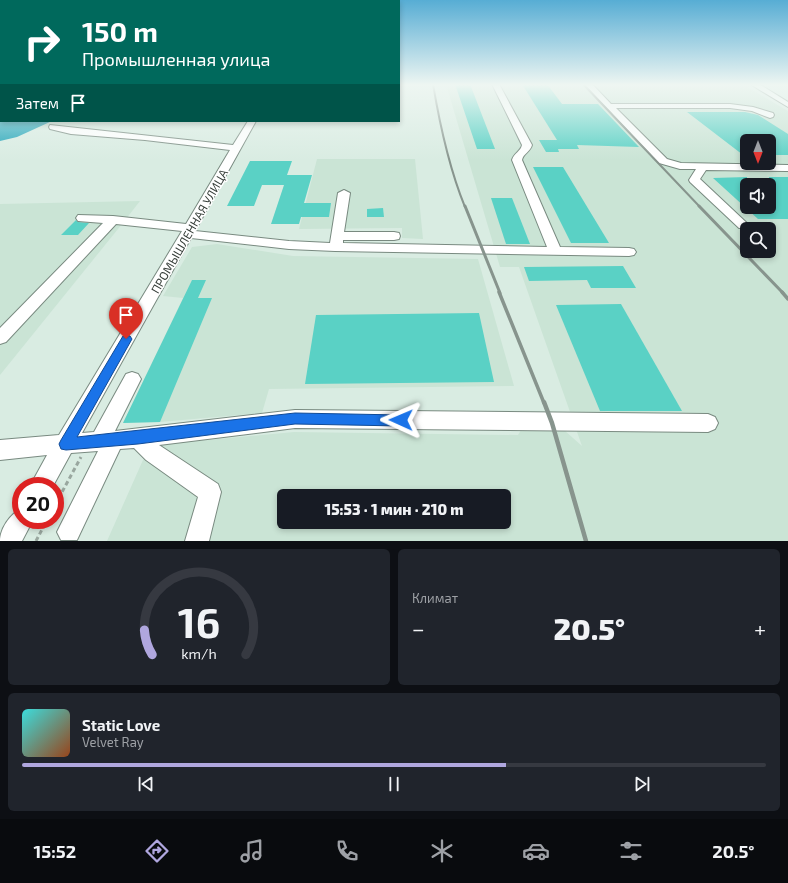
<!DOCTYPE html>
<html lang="ru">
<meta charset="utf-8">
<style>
body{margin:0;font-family:"Exo 2",sans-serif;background:#20242c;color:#f1f3f6;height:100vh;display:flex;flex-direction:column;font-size:15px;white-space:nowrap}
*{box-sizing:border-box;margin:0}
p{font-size:13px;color:#9ea1a6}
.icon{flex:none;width:22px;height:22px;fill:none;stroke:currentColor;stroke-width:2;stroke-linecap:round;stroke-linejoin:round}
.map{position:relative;height:541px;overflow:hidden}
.sheet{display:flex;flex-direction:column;gap:8px;padding:8px;background:#0d0f14;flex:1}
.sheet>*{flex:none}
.banner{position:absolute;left:0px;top:0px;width:400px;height:122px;box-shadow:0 2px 6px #0003;background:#00695c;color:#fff;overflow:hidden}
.needle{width:26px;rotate:180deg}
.fabs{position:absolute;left:740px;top:134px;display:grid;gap:8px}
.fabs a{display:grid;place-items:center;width:36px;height:36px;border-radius:6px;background:#171b24;box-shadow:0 2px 6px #0003;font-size:20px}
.speed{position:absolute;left:12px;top:477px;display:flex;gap:8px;font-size:20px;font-weight:700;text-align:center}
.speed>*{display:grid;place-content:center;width:52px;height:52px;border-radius:50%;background:#171b24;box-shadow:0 2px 6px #0003;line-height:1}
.speed .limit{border:6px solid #d22;background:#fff;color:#111}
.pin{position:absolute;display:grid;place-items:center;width:34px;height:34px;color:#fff;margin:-41px -17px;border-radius:50% 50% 50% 0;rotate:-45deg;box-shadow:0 0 4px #0007}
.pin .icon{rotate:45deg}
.me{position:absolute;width:44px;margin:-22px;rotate:271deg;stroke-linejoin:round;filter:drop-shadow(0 0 3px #0008)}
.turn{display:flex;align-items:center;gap:14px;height:84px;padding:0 16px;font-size:18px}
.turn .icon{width:52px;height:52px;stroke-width:2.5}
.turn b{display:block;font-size:28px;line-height:34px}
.then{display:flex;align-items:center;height:38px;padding:0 16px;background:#0003;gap:8px;font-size:15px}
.big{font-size:30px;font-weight:800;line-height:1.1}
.sheet .widget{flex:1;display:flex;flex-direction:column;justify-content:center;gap:6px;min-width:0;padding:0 14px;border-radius:6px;background:#20242c}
.sheet .dial{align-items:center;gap:0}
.dial svg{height:104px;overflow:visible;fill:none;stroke:#363941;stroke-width:7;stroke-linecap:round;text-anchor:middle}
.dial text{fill:#f1f3f6;stroke:none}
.song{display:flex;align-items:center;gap:12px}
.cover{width:48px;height:48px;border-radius:6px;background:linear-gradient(135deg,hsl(180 70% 55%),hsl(20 70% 35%))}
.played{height:4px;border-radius:2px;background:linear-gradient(90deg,#b0a7df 65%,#363941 65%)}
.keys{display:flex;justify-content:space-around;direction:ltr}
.heat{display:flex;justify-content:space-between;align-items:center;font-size:22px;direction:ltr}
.sheet .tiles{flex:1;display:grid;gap:8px;grid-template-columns:1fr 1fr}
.widget:last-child{grid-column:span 2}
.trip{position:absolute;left:277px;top:489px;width:234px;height:40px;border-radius:6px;background:#171b24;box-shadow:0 2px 6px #0003;font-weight:800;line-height:40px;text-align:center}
.menu{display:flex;height:64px;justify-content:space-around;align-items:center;background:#090b0e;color:#9ea1a6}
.menu .icon{width:28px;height:28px}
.menu .on{color:#b0a7df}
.menu b{font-size:18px;color:#f1f3f6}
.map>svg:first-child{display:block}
.built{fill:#cae4d5;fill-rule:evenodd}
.water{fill:#1fa3b7}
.building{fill:#5ad1c5}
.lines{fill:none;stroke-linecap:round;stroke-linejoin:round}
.minor-casing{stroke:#798a80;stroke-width:2}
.path{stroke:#99a79f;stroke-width:3;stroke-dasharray:4.5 3;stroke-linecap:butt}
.minor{fill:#fff;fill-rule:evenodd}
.rail-far3{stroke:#87948d;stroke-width:2}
.rail-far2{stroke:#87948d;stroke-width:3}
.rail-far1{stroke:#87948d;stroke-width:3.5}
.rail{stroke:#87948d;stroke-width:4.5}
.route{fill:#1a73e8;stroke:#114b97}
.labels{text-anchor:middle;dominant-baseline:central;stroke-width:3;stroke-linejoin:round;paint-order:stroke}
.street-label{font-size:12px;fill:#363e39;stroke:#fff}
</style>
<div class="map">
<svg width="788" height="541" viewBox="0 0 788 541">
<rect width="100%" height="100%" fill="#d9ece2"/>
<g class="built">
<path d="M446,84H742L788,111V541H107L143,460L164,444L294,432L518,435L521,430H564L582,446L519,267H500ZM747,141H769V163H747ZM747,185H769V207H747ZM747,229H769V251H747ZM284,496H504V522H284Z"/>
<polygon points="317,159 415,159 423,239 402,238 402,228 299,229"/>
<polygon points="140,201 122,224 0,375 0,204"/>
<polygon points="217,244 293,256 478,259 514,386 269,389 262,413 160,422 123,423 183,298 163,296 192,247"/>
</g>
<polygon class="water" points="0,110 1,121 52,121 17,137 0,141"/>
<g class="building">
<polygon points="455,84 470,84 495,149 477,149"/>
<polygon points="522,84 547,84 562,104 598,104 639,147 577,145 579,149 558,149 559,152 546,152 539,140 557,140"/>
<polygon points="687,112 745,112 758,115 788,134 788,155 769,155 769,141 747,141 747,158"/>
<polygon points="250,161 292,161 287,175 312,175 304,203 331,203 329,217 301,217 299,224 271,224 284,185 262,185 254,206 227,206"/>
<polygon points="533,167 563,167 609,243 571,243"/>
<polygon points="747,177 747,207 769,207 769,177 788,177 788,219 758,219 713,178"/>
<polygon points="491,198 512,198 530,244 506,244"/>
<polygon points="383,208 384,217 367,217 367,209"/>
<polygon points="76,220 78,222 89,223 78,235 61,235"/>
<polygon points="623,266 636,288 591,288 587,280 529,281 524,267"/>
<polygon points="192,280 206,280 198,298 212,298 160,422 123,423"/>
<polygon points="621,304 682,411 600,411 556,305"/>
<polygon points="479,313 494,382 305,384 316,315"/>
</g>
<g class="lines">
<g class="minor-casing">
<g id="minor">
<path d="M492,84H499L532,145C530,152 523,154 522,160L560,247L629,248L634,249L636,252L634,255L629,256L335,251L289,249L191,238L82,433L94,432L126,374L132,372L138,374L141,379L115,431L295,410L708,414L715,417L718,423L715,429L708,432L295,428L159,445L218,484L221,492L209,541H185L198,497L146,460L134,448L120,449L77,540H61L57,532L61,524L98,451L71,453L53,486H30L47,455L0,460V440L59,435L182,231L116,224L6,342L0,344V328L103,223L78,221L76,218L78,215L113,216L186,224L230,150L145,140L71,134L50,129L49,127L50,125L233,145L248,121H256L195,231L289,241L330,243L338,193L344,190L350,193L344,232H394L399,233L400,236L399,239L394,240H343V243L547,247L512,160C514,153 521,151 522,145Z"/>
<polygon points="584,84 592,84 611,104 730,104 753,107 773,113 774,115 773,117 770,118 752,111 730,108 616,108 667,159 681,163 788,165 788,171 706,170 700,179 749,225 747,228 739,228 690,182 689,180 696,169 680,169 659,163"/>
<polygon points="750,84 759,84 788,102 788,107"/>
<path d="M21,509V520H33L22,541H0C0,529 10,514 21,509Z"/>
</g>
</g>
<g class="path">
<polyline points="55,505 81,457"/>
<polyline points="36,541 47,520"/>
</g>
<use href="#minor" class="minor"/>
<g class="rail-far3">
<path d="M433,84C440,126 449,168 465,207"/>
<polyline points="583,84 700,207"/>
</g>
<g class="rail-far2">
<polyline points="465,206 500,293"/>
<polyline points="699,206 783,293"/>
</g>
<g class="rail-far1">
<polyline points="499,292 544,403"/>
<polyline points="782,292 788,299"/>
</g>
<polyline class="rail" points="544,402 552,423 586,541"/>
</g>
<linearGradient id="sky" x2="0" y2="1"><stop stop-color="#57add4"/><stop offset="0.53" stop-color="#eef6f2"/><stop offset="1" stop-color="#eef6f2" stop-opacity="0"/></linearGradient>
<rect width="788" height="160" fill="url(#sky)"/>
<polygon class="route" points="126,335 130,336 132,339 77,437 295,413 401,415 405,416 407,420 405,424 401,426 295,424 138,444 66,450 61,449 59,444 61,440 123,336"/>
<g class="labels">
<g class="street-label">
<text transform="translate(189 231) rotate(-60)">ПРОМЫШЛЕННАЯ УЛИЦА</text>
</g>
</g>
</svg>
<div class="fabs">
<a><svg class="needle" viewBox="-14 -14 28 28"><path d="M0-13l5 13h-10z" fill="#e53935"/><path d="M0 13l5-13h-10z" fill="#9ea1a6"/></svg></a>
<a><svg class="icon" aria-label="sound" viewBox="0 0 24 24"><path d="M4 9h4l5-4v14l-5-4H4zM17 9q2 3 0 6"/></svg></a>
<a><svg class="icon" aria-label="search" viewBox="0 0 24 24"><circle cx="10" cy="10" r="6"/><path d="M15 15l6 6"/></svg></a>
</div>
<div class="speed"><div class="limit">20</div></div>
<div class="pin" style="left:126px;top:339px;background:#d93025"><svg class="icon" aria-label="arrive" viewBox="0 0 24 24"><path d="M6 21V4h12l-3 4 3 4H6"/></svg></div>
<svg class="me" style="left:401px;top:420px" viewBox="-20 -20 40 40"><path d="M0-17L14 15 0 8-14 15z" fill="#1a73e8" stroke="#fff" stroke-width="4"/></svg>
<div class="trip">15:53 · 1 мин · 210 m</div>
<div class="banner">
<div class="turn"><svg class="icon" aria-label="right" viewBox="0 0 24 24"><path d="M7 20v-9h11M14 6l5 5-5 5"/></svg><div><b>150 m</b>Промышленная улица</div></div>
<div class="then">Затем<svg class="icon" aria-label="arrive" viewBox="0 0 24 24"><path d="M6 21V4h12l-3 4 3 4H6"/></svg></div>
</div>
</div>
<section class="sheet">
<div class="tiles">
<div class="widget dial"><svg viewBox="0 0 100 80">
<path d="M14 69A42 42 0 1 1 86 69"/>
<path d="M14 69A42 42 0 0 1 8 50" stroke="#b0a7df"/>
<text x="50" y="56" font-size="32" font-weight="700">16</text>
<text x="50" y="72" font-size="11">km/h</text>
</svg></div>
<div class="widget"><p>Климат</p>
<div class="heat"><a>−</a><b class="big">20.5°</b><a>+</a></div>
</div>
<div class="widget">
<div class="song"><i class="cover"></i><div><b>Static Love</b><p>Velvet Ray</p></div></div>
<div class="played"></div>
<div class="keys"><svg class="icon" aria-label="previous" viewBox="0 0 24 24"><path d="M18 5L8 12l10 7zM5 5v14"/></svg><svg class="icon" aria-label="pause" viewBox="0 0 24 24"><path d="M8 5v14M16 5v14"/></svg><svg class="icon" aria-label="next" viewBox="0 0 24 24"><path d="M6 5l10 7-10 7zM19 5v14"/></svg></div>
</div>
</div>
</section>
<nav class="menu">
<b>15:52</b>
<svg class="icon on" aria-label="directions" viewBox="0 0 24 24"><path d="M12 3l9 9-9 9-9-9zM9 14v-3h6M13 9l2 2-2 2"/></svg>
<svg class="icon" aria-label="music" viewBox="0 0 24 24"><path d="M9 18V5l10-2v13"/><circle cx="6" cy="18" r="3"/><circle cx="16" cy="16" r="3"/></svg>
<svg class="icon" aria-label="phone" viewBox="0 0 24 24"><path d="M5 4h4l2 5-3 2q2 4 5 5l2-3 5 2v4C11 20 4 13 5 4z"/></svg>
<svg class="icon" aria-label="climate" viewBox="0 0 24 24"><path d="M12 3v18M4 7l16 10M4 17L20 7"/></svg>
<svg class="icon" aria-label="car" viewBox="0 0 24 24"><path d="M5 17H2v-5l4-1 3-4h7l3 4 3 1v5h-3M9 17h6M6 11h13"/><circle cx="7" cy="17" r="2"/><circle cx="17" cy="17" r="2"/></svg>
<svg class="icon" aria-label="filters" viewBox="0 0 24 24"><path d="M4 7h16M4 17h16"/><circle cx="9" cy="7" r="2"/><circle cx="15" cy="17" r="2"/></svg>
<b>20.5°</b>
</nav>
